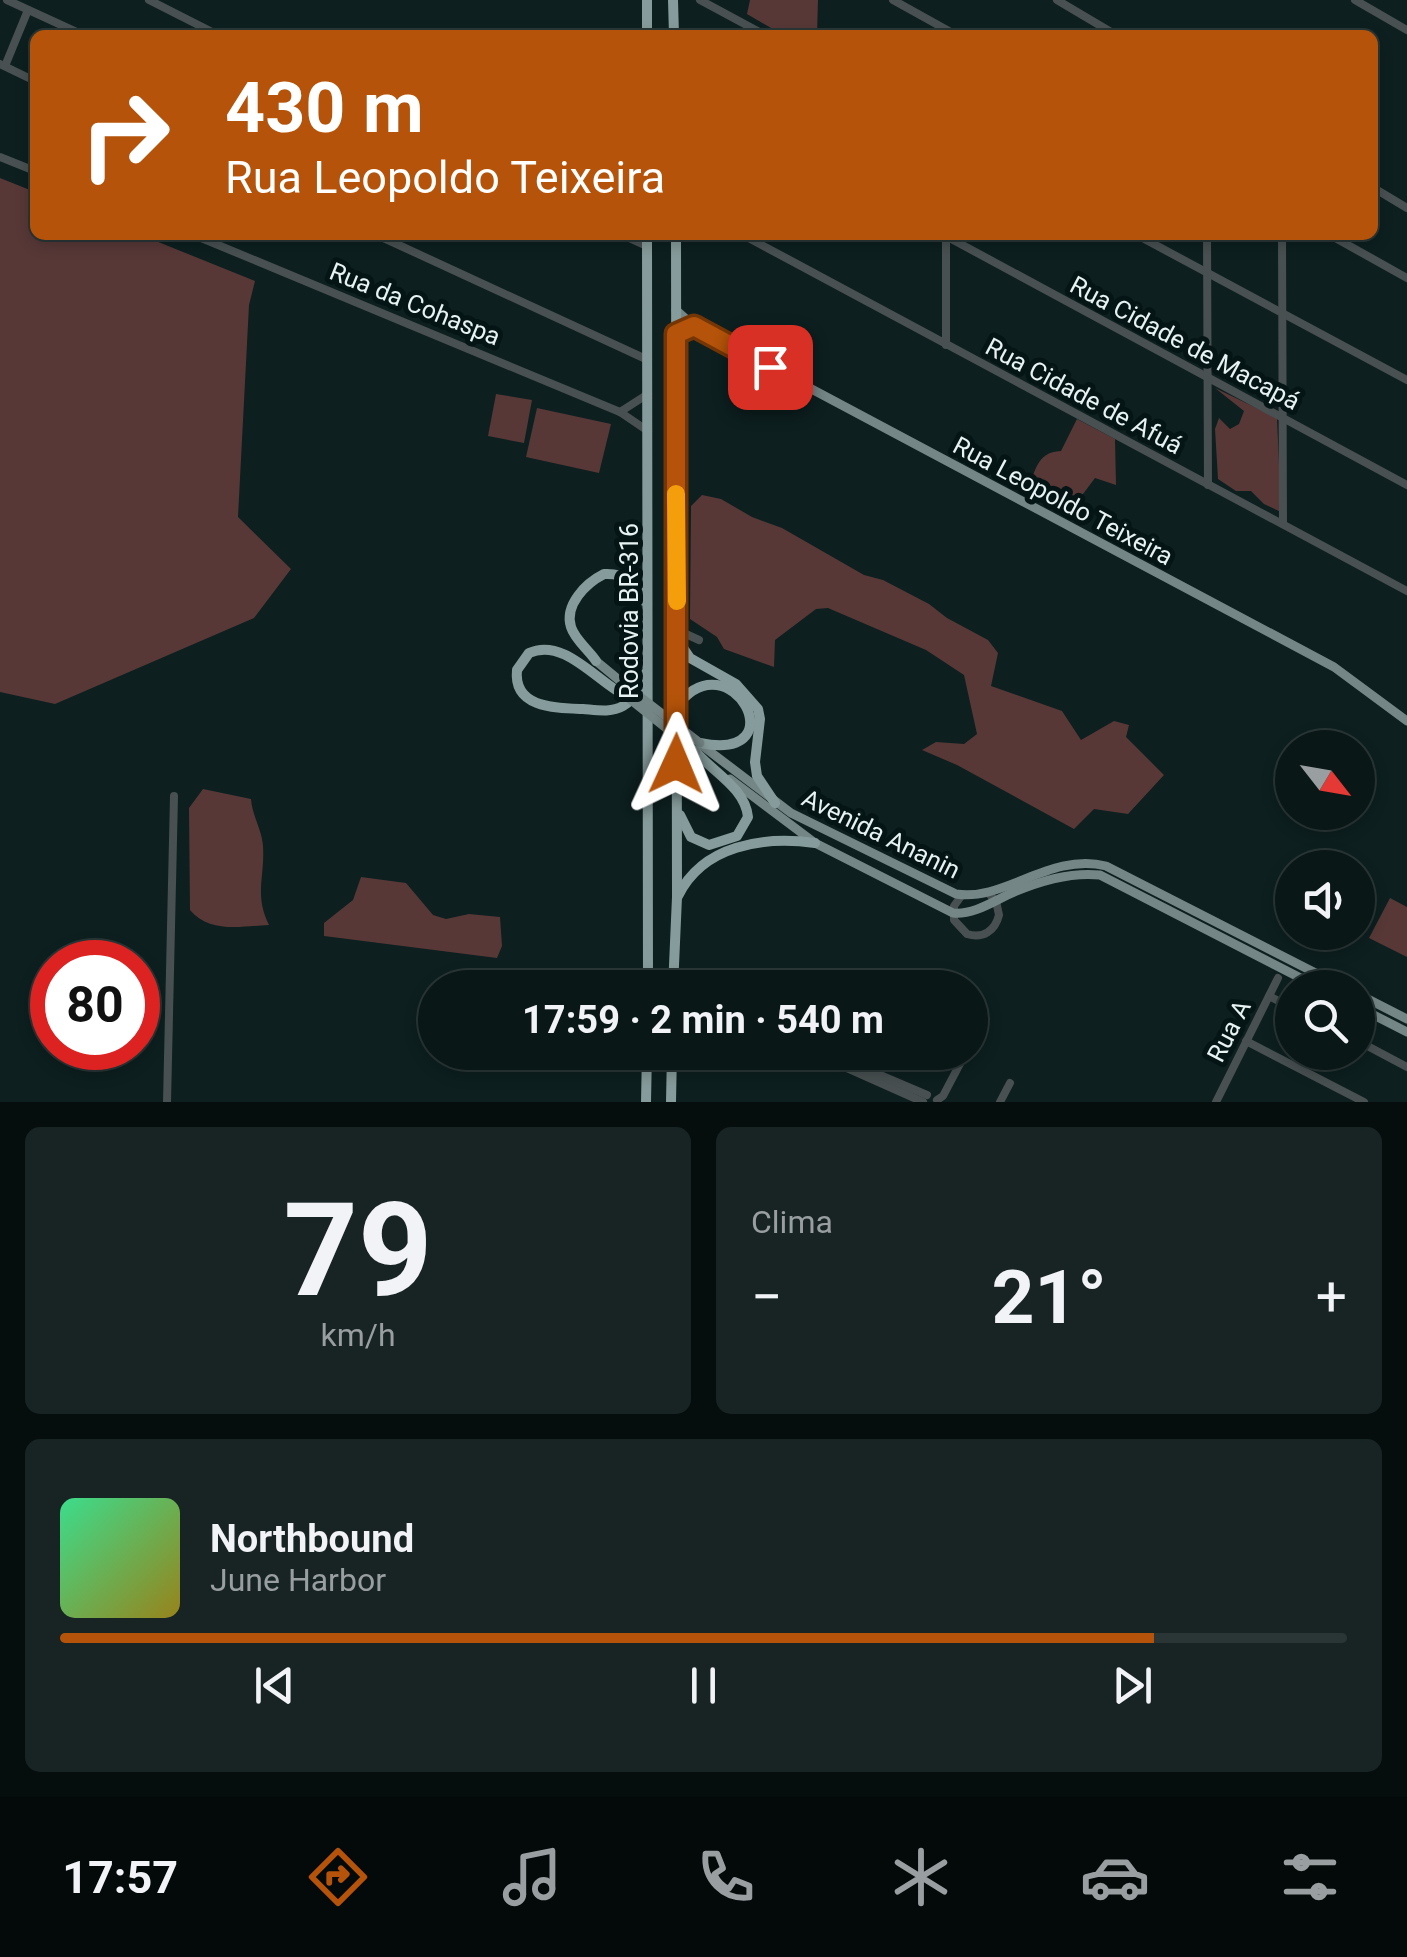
<!DOCTYPE html>
<html lang="pt">
<meta charset="utf-8">
<style>
body{margin:0;font-family:Roboto,sans-serif;background:#182424;color:#f1f3f6;height:100vh;display:flex;flex-direction:column;font-size:38px;white-space:nowrap}
*{box-sizing:border-box;margin:0}
p{font-size:32px;color:#999fa1}
.icon{flex:none;width:55px;height:55px;fill:none;stroke:currentColor;stroke-width:2;stroke-linecap:round;stroke-linejoin:round}
.map{position:relative;height:1102px;overflow:hidden}
.side{display:flex;flex-direction:column;gap:25px;padding:25px;background:#060d0d;flex:1}
.side>*{flex:none}
.banner{position:absolute;left:30px;top:30px;width:1348px;height:210px;border-radius:15px;box-shadow:0 5px 15px #0003,0 0 0 2px #2a3636;background:#b45309;color:#fff;overflow:hidden}
.needle{width:65px;rotate:121deg}
.tools{position:absolute;left:1275px;top:730px;display:grid;gap:20px}
.tools a{display:grid;place-items:center;width:100px;height:100px;border-radius:50%;background:#0a1717;box-shadow:0 5px 15px #0003,0 0 0 2px #2a3636;font-size:50px}
.speed{position:absolute;left:30px;top:940px;display:flex;gap:20px;font-size:50px;font-weight:700;text-align:center}
.speed>*{display:grid;place-content:center;width:130px;height:130px;border-radius:50%;background:#0a1717;box-shadow:0 5px 15px #0003,0 0 0 2px #2a3636;line-height:1}
.speed .limit{border:15px solid #d22;background:#fff;color:#111}
.pin{position:absolute;display:grid;place-items:center;width:85px;height:85px;color:#fff;margin:-42px;border-radius:20px;box-shadow:0 5px 15px #0006}
.me{position:absolute;width:110px;margin:-55px;rotate:1deg;stroke-linejoin:round;filter:drop-shadow(0 0 8px #0008)}
.turn{display:flex;align-items:center;gap:35px;height:210px;padding:0 30px;font-size:45px}
.turn .icon{width:130px;height:130px;stroke-width:2.5}
.turn b{display:block;font-size:70px;line-height:85px}
.big{font-size:75px;font-weight:700;line-height:1.1}
.side .widget{flex:1;display:flex;flex-direction:column;justify-content:center;gap:15px;min-width:0;padding:0 35px;border-radius:15px;background:#182424}
.side .dial{align-items:center;gap:0}
.dial b{font-size:130px;line-height:1}
.song{display:flex;align-items:center;gap:30px}
.cover{width:120px;height:120px;border-radius:15px;background:linear-gradient(135deg,hsl(150 70% 55%),hsl(50 70% 35%))}
.played{height:10px;border-radius:5px;background:linear-gradient(90deg,#b45309 85%,#2a3636 85%)}
.keys{display:flex;justify-content:space-around;direction:ltr}
.heat{display:flex;justify-content:space-between;align-items:center;font-size:55px;direction:ltr}
.side .tiles{flex:1;display:grid;gap:25px;grid-template-columns:1fr 1fr}
.widget:last-child{grid-column:span 2}
.trip{position:absolute;left:418px;top:970px;width:570px;height:100px;border-radius:50px;background:#0a1717;box-shadow:0 5px 15px #0003,0 0 0 2px #2a3636;font-weight:700;line-height:100px;text-align:center}
.tab-bar{display:flex;height:160px;justify-content:space-around;align-items:center;background:#040909;color:#999fa1}
.tab-bar .icon{width:70px;height:70px}
.tab-bar .active{color:#b45309}
.tab-bar b{font-size:45px;color:#f1f3f6}
.map>svg:first-child{display:block}
.green{fill:#573837}
.lines{fill:none;stroke-linecap:round;stroke-linejoin:round}
.minor{stroke:#485051;stroke-width:8}
.major{stroke:#758686;stroke-width:9}
.highway{stroke:#869b9b;stroke-width:10}
.major-bridge{stroke:#758686;stroke-width:9}
.route-casing{stroke:#753606;stroke-width:25}
.route{stroke:#b45309;stroke-width:18}
.slow{stroke:#f59e0b;stroke-width:18}
.labels{text-anchor:middle;dominant-baseline:central;stroke-width:10;stroke-linejoin:round;paint-order:stroke}
.street-label{font-size:25px;fill:#e7f2f2;stroke:#051516}
</style>
<div class="map">
<svg width="1407" height="1102" viewBox="0 0 1407 1102">
<rect width="100%" height="100%" fill="#0d1f1f"/>
<g class="green">
<polygon points="750,0 818,0 817,35 783,35 747,14"/>
<polygon points="0,178 35,192 35,235 141,235 255,281 249,305 238,517 291,569 254,618 55,704 0,692"/>
<polygon points="1215,388 1277,418 1281,512 1264,504 1251,491 1236,491 1218,479 1215,429 1219,418 1230,429 1239,424 1244,411"/>
<polygon points="496,394 532,400 524,443 488,436"/>
<polygon points="537,408 611,424 599,473 526,457"/>
<path d="M1077,419L1115,439L1116,485L1095,478L1083,494L1081,505L1075,510L1067,502L1070,492L1067,486L1056,492L1050,504L1026,491C1036,474 1035,452 1061,451Z"/>
<polygon points="702,495 721,499 752,517 782,528 864,575 883,580 929,604 947,618 988,640 998,653 991,686 1062,711 1081,740 1114,721 1129,725 1126,737 1164,775 1128,814 1094,809 1074,829 957,765 922,750 936,742 964,744 977,734 964,675 926,650 828,608 816,609 775,640 774,667 724,649 717,637 690,619 691,506"/>
<path d="M203,789L251,799C252,815 262,830 263,846C265,877 254,895 269,925C242,926 210,934 190,910L189,808Z"/>
<polygon points="361,877 406,883 433,915 446,919 469,914 500,917 502,946 497,958 324,936 324,923 353,900"/>
<polygon points="1390,898 1407,907 1407,957 1369,938"/>
</g>
<g class="lines">
<g class="minor">
<polyline points="7,0 83,35"/>
<polyline points="149,0 218,35"/>
<polyline points="700,0 765,35"/>
<polyline points="893,0 956,35"/>
<polyline points="1057,0 1116,35"/>
<polyline points="1355,0 1407,30"/>
<polyline points="0,64 35,81"/>
<polyline points="5,66 28,10"/>
<polyline points="0,157 35,171"/>
<polyline points="1372,187 1407,208"/>
<polyline points="194,235 620,412 648,431"/>
<polyline points="377,235 648,360"/>
<polyline points="623,235 647,246"/>
<polyline points="743,235 1407,591"/>
<polyline points="944,235 1407,485"/>
<polyline points="946,235 946,345"/>
<polyline points="1137,235 1407,380"/>
<polyline points="1207,235 1208,485"/>
<polyline points="1282,235 1283,524"/>
<polyline points="1330,235 1407,278"/>
<polyline points="620,412 648,394"/>
<polyline points="677,630 699,640"/>
<path d="M962,895L954,906V920L967,934C983,939 995,931 999,915L996,901L988,893"/>
<polyline points="1269,996 1292,1008"/>
<polyline points="1246,1041 1364,1102"/>
<polyline points="1358,1041 1407,1067"/>
<polyline points="811,1052 923,1102"/>
<polyline points="826,1052 927,1095"/>
<polyline points="937,1100 943,1096 963,1058"/>
<polyline points="167,1102 174,796"/>
<polyline points="1000,1102 1010,1083"/>
<polyline points="1216,1102 1278,978"/>
</g>
<g class="major">
<polyline points="676,310 695,327 1334,667 1407,721"/>
<polyline points="596,661 630,689"/>
<path d="M700,744L791,813L956,894C1004,902 1050,852 1106,866L1345,988"/>
<path d="M730,779L815,843L953,913C975,915 995,900 1014,892C1040,881 1072,872 1100,875L1320,988"/>
<polyline points="1358,994 1407,1019"/>
<polyline points="1358,1007 1407,1032"/>
</g>
<g class="highway">
<polyline points="647,0 647,35"/>
<polyline points="673,0 674,35"/>
<polyline points="647,235 648,988"/>
<polyline points="677,639 690,658 736,684 758,709 760,719 755,762 757,776 775,803"/>
<path d="M596,661C589,650 575,640 571,627C564,605 586,583 604,574C625,573 636,581 644,601"/>
<path d="M626,696C597,682 564,637 529,653L517,670C513,708 555,708 583,709C596,710 611,713 623,706C635,699 641,685 646,673"/>
<path d="M677,706C730,636 799,763 700,743"/>
<path d="M680,815L691,837L709,845L737,836L748,817C745,788 714,773 696,752"/>
<path d="M678,896C703,845 763,836 815,843"/>
<polyline points="673,988 677,897 676,235"/>
<polyline points="646,1102 647,1052"/>
<polyline points="671,1102 672,1052"/>
</g>
<g class="major-bridge">
<polyline points="630,689 700,743"/>
<polyline points="626,696 696,752"/>
</g>
</g>
<g class="lines">
<g class="route-casing">
<polyline id="route" points="676,764 676,334 694,326 770,367"/>
</g>
<use href="#route" class="route"/>
<polyline class="slow" points="676,494 677,601"/>
</g>
<g class="labels">
<g class="street-label">
<text transform="translate(415 304) rotate(22)">Rua da Cohaspa</text>
<text transform="translate(1185 343) rotate(28)">Rua Cidade de Macapá</text>
<text transform="translate(1084 396) rotate(28)">Rua Cidade de Afuá</text>
<text transform="translate(1063 501) rotate(28)">Rua Leopoldo Teixeira</text>
<text transform="translate(629 611) rotate(-90)">Rodovia BR-316</text>
<text transform="translate(881 834) rotate(26)">Avenida Ananin</text>
<text transform="translate(1229 1031) rotate(-63)">Rua A</text>
</g>
</g>
</svg>
<div class="tools">
<a><svg class="needle" viewBox="-14 -14 28 28"><path d="M0-13l5 13h-10z" fill="#e53935"/><path d="M0 13l5-13h-10z" fill="#999fa1"/></svg></a>
<a><svg class="icon" aria-label="sound" viewBox="0 0 24 24"><path d="M4 9h4l5-4v14l-5-4H4zM17 9q2 3 0 6"/></svg></a>
<a><svg class="icon" aria-label="search" viewBox="0 0 24 24"><circle cx="10" cy="10" r="6"/><path d="M15 15l6 6"/></svg></a>
</div>
<div class="speed"><div class="limit">80</div></div>
<div class="pin" style="left:770px;top:367px;background:#d93025"><svg class="icon" aria-label="arrive" viewBox="0 0 24 24"><path d="M6 21V4h12l-3 4 3 4H6"/></svg></div>
<svg class="me" style="left:676px;top:764px" viewBox="-20 -20 40 40"><path d="M0-17L14 15 0 8-14 15z" fill="#b45309" stroke="#fff" stroke-width="4"/></svg>
<div class="trip">17:59 · 2 min · 540 m</div>
<div class="banner">
<div class="turn"><svg class="icon" aria-label="right" viewBox="0 0 24 24"><path d="M7 20v-9h11M14 6l5 5-5 5"/></svg><div><b>430 m</b>Rua Leopoldo Teixeira</div></div>
</div>
</div>
<section class="side">
<div class="tiles">
<div class="widget dial"><b>79</b><p>km/h</p></div>
<div class="widget"><p>Clima</p>
<div class="heat"><a>−</a><b class="big">21°</b><a>+</a></div>
</div>
<div class="widget">
<div class="song"><i class="cover"></i><div><b>Northbound</b><p>June Harbor</p></div></div>
<div class="played"></div>
<div class="keys"><svg class="icon" aria-label="previous" viewBox="0 0 24 24"><path d="M18 5L8 12l10 7zM5 5v14"/></svg><svg class="icon" aria-label="pause" viewBox="0 0 24 24"><path d="M8 5v14M16 5v14"/></svg><svg class="icon" aria-label="next" viewBox="0 0 24 24"><path d="M6 5l10 7-10 7zM19 5v14"/></svg></div>
</div>
</div>
</section>
<nav class="tab-bar">
<b>17:57</b>
<svg class="icon active" aria-label="directions" viewBox="0 0 24 24"><path d="M12 3l9 9-9 9-9-9zM9 14v-3h6M13 9l2 2-2 2"/></svg>
<svg class="icon" aria-label="music" viewBox="0 0 24 24"><path d="M9 18V5l10-2v13"/><circle cx="6" cy="18" r="3"/><circle cx="16" cy="16" r="3"/></svg>
<svg class="icon" aria-label="phone" viewBox="0 0 24 24"><path d="M5 4h4l2 5-3 2q2 4 5 5l2-3 5 2v4C11 20 4 13 5 4z"/></svg>
<svg class="icon" aria-label="climate" viewBox="0 0 24 24"><path d="M12 3v18M4 7l16 10M4 17L20 7"/></svg>
<svg class="icon" aria-label="car" viewBox="0 0 24 24"><path d="M5 17H2v-5l4-1 3-4h7l3 4 3 1v5h-3M9 17h6M6 11h13"/><circle cx="7" cy="17" r="2"/><circle cx="17" cy="17" r="2"/></svg>
<svg class="icon" aria-label="filters" viewBox="0 0 24 24"><path d="M4 7h16M4 17h16"/><circle cx="9" cy="7" r="2"/><circle cx="15" cy="17" r="2"/></svg>
</nav>
